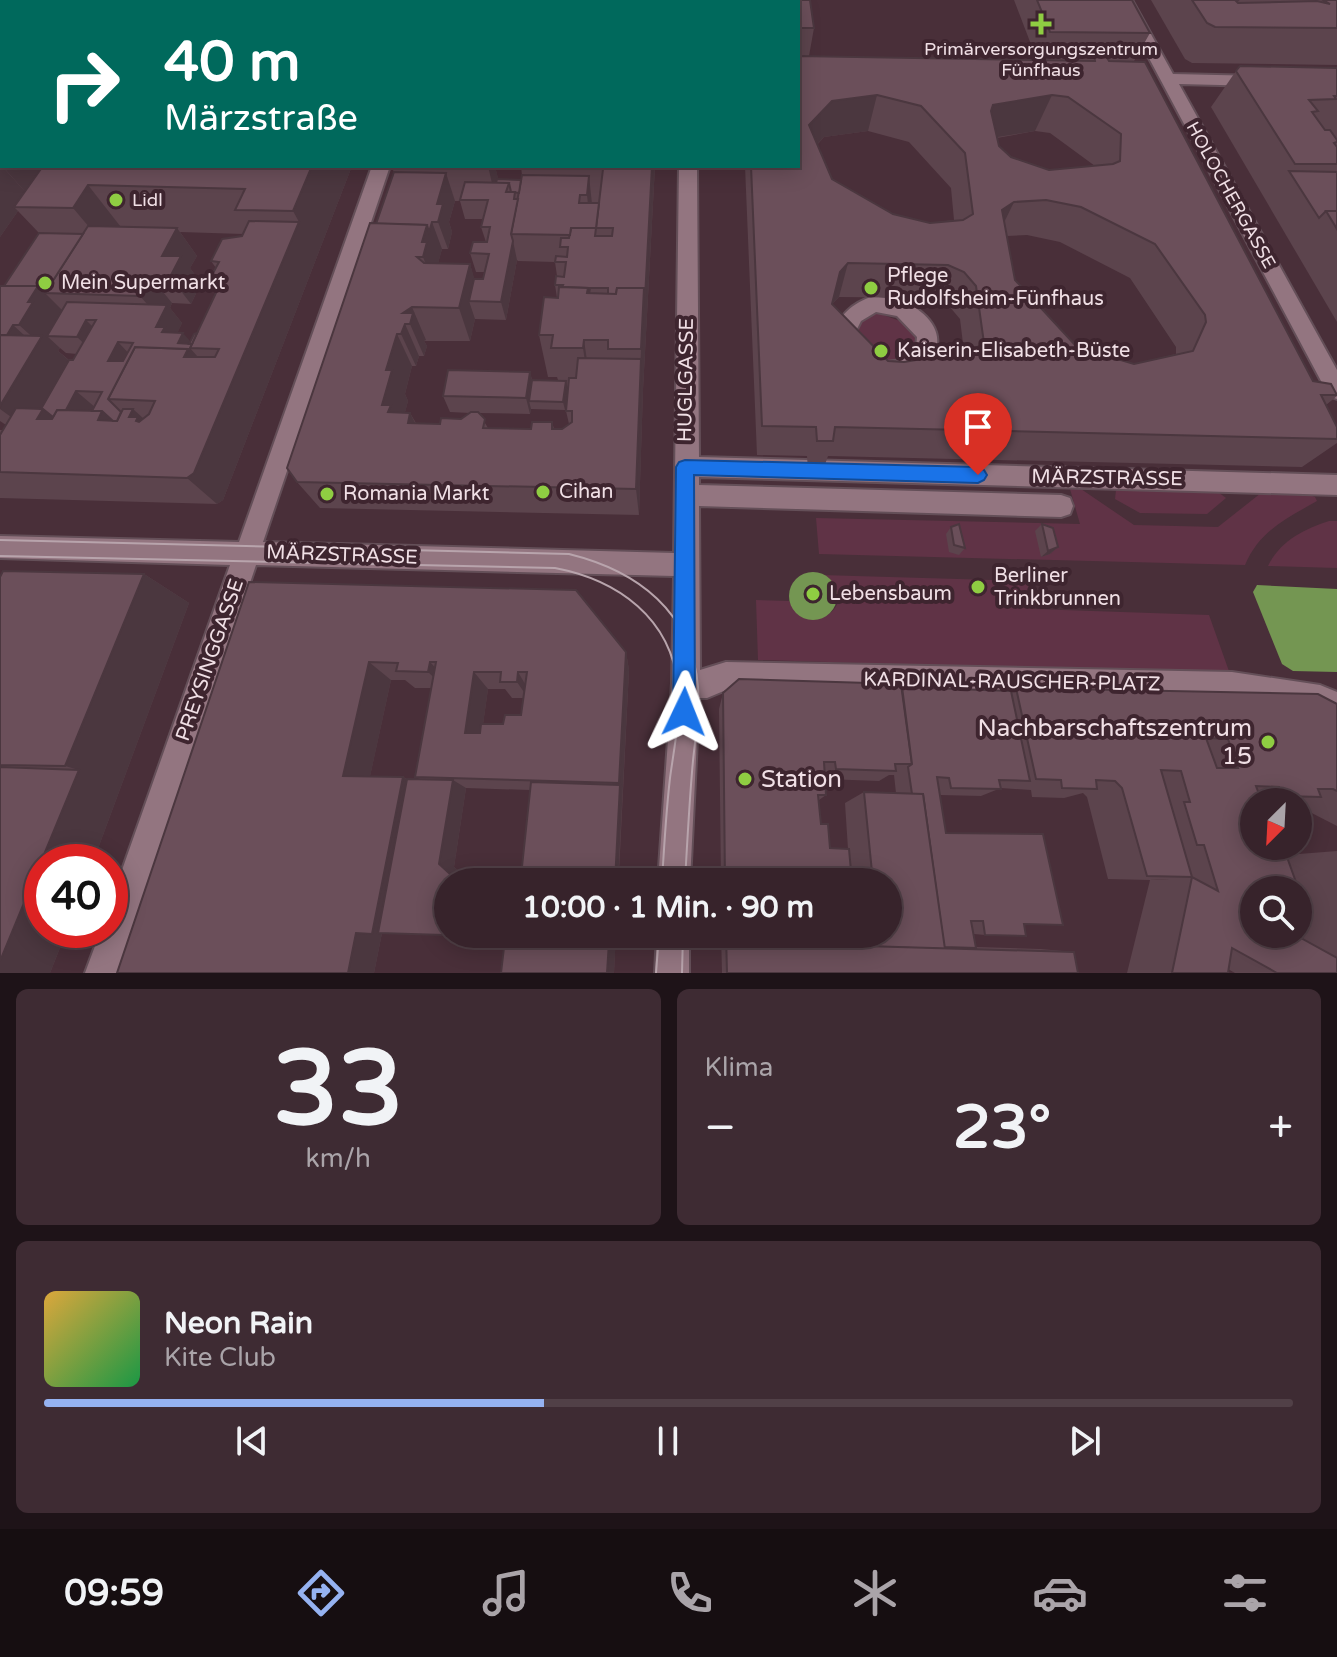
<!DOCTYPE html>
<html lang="de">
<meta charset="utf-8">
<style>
body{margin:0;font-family:"Varela Round",sans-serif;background:#3e2b33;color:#f1f3f6;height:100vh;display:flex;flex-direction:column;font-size:30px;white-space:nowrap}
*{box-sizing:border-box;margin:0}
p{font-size:26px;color:#aaa4a9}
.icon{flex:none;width:44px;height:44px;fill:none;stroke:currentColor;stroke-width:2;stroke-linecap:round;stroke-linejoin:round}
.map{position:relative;height:973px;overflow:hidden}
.sheet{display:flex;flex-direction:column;gap:16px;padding:16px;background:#1e1318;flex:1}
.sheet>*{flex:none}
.guide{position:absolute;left:0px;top:0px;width:800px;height:168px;box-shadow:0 4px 20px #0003,0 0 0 2px #514047;background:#00695c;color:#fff;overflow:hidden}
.needle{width:52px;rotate:204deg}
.buttons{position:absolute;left:1240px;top:788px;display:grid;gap:16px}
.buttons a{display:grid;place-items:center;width:72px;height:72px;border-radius:50%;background:#37232b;box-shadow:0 4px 20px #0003,0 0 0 2px #514047;font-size:40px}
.speed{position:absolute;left:24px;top:844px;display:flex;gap:16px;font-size:40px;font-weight:700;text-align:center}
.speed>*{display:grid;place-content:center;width:104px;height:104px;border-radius:50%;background:#37232b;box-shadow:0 4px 20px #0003,0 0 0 2px #514047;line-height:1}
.speed .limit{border:12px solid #d22;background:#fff;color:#111}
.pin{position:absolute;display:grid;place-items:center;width:68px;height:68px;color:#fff;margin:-82px -34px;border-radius:50% 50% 50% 0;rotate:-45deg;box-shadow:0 0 8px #0007}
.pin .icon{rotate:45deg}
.me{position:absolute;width:88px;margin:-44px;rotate:2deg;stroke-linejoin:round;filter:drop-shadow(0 0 6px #0008)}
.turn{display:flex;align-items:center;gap:28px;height:168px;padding:0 32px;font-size:36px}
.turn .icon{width:104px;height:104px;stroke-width:2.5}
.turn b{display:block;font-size:56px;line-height:68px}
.big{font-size:60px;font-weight:800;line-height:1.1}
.sheet .tile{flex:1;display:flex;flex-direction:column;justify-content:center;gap:12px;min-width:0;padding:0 28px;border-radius:12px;background:#3e2b33}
.sheet .dial{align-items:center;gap:0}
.dial b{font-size:104px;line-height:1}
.song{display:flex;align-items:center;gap:24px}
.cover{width:96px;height:96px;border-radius:12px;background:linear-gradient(135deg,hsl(40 70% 55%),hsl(140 70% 35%))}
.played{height:8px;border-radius:4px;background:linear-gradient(90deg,#95b2f1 40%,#514047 40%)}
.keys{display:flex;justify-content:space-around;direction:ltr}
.heat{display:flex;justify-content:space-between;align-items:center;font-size:44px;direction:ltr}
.sheet .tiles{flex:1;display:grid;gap:16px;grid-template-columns:1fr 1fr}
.tile:last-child{grid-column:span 2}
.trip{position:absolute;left:434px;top:868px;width:468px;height:80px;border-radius:40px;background:#37232b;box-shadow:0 4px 20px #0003,0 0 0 2px #514047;font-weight:800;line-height:80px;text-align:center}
.tabs{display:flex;height:128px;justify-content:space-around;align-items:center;background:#160e11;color:#aaa4a9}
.tabs .icon{width:56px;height:56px}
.tabs .on{color:#95b2f1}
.tabs b{font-size:36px;color:#f1f3f6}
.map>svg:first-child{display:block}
.green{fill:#603346}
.water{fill:#749652}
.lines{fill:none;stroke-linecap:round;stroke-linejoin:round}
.minor-casing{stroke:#644f58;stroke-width:4}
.minor{fill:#937580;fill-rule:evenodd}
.tram{stroke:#b8a4ac;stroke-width:2}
.wall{fill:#5c444d;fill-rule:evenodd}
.shaded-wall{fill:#4b373f}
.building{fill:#6b4f5a;stroke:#4b373f;stroke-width:2;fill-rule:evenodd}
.route{fill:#1a73e8;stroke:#114b97;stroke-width:2}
.poi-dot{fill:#8fcd42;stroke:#3e252f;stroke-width:3}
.labels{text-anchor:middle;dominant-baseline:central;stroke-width:8;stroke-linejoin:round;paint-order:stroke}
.far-poi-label{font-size:18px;fill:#f0dfe5;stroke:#3e252f}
.far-street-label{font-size:18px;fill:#f0dfe5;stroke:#3e252f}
.poi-label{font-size:20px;fill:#f0dfe5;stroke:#3e252f;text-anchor:start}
.street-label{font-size:20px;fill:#f0dfe5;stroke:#3e252f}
.near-poi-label{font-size:24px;fill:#f0dfe5;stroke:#3e252f;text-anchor:end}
</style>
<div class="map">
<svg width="1337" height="973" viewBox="0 0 1337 973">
<rect width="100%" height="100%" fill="#492f39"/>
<g class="green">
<polygon points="878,313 911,325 920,341 915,356 887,365 854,334 861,320"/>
<path d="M1070,489H1081L1134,525L1218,527L1261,493L1307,494L1315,497L1317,501C1286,519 1260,530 1245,565L819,554L816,518L1080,524Z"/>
<polygon points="1116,490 1218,492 1226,498 1207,514 1140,513 1115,499"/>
<path d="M1329,521H1337V568L1268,566C1280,541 1304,529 1329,521Z"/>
<path d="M821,575L1027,581L1034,609L1209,615L1230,674L758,660L756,600L789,601C802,621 830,626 839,600L826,577Z"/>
</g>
<g class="water">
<circle cx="813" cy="596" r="24"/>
<polygon points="1257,585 1337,589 1337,672 1293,671 1282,664 1253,592"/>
</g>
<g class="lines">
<g class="minor-casing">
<g id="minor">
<rect x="683" y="0" width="14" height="2"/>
<polygon points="1118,0 1132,0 1173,74 1261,76 1269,81 1261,86 1179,84 1337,370 1337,399 1329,396"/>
<polygon points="372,166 390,166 263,542 674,553 679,166 697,166 699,457 1337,475 1337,495 699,477 699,485 1061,495 1070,498 1073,506 1070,514 1061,517 699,506 700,670 726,662 1232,672 1320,685 1337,692 1337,721 1318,713 1232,700 726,690 707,698 699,698 690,882 658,882 672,683 674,576 256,565 119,973 85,973 101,930 110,930 110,904 230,565 0,558 0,536 239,542"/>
<path d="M874,296C885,299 901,299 911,305C977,345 904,401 856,373C844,365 837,349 831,337C839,315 852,303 874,296ZM876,312L897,316L917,337C916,363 893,363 871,361L853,337L861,321Z"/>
<polygon points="657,934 689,934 689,973 655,973"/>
</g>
</g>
<use href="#minor" class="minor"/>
<g class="tram">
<path d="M0,540L569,554C638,571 692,612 698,687C700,716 694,744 692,772C689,809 687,845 685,882"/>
<path d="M0,556L555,568C618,580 671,618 678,686C681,716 674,748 670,778C666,812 664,847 662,882"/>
<polyline points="656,973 659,934"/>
<polyline points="682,973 683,934"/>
</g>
</g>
<g class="wall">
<path d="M0,0H165L163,2H2V166H352L223,500L217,504L0,498V430H3L6,425L0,421V286H4L39,233L18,211L0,237ZM180,232L243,234L242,236L211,261L216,268L212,275L219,285L197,333L190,342L177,333L182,323L170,308L172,303L191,304L201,283L190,268L197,256ZM60,348L66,353L77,354L73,360H69L58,351Z"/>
<path d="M714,0H810L814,28L809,56L1037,60L1014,0H1132L1150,33L1134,61L1313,381L1337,396L1326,405L1337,427V443L1302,467L828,456L823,470H808L807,456L757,455L745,166H798V2H714ZM868,131L909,142L951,188L954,220L930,223L893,214L832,179L817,145L824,137ZM1035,131L1050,133L1095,166L1049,170L1011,157L999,146L997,138ZM1027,235L1060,242L1130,278L1176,347V354L1134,364L1077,347L1015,280L1007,236ZM839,297L934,298L949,306L960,319L964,352L904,362L888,361L832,304Z"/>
<polygon points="1151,0 1337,0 1337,65 1192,63 1185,59"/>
<polygon points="1337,68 1337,322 1211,107 1236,71"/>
<path d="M391,166H495L498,179L521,180L522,175L521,167L655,166L643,390L639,515L320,508L297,482L376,224L394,172ZM455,201H460L465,219H483L481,227L486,242L470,253L476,272H485L483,279H474L470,264L438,263L442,249H448L452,232L449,222ZM517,260L518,261L555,262L557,276L555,285L557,298L539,335L548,377H557L558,380H532L530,372L443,396L450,412L470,413L461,419L440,424L416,423L410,413L405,412L408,401L405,394L412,366H416L419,356H424L427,346L424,341H470L475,319L506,320ZM567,389L566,411L569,424L562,429H554L552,422L531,429L488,428L479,413L530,414L531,409L565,410Z"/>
<polygon points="1042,524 1058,547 1050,554 1041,557 1035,531"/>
<polygon points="951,527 965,548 959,555 949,552 946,534"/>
<polygon points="144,574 189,603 93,862 42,930 67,930 50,973 0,973 0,577"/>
<path d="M249,582L626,652L629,670L614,973H501L505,939L512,937L382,933L374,973H117ZM391,680H405L415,688H432L415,777L420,779H407L403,777L370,776ZM488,689H505L512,698H523L521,715L503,724H483ZM466,788L530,790L521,876L462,874L454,867Z"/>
<path d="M902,687L1011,691L1016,688L1337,704V826L1298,806V802H1254L1286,855L1337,851V973H1235L1228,969V973H1127L1150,880L1169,879L1150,880L1108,879L1087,797L1083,793L1064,798L1032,797L1031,790L1001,788L981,796L940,795L946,833L1024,924L985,935L974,934L976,947L1040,949L1074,952L1078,973H722L721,934H829L830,942H837H835V934H888V882H721L719,709L723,693ZM889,775H894L896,793L864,792L845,803L848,849L830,848L821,824L819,800L826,795L825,779L879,781Z"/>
</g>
<g class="shaded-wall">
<polygon points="117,0 165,0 163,2 116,2"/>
<polygon points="391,0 414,0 414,2 390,2"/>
<polygon points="877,95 868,131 824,137 802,160 809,125 832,101"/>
<polygon points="1052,95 1035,131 979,140 993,105"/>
<polygon points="0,164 29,196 14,207 18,211 0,237"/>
<polygon points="5,166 50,166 29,196 4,168"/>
<polygon points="312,166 352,166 223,500 217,504 187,478 299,222 293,211"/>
<polygon points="488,166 495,166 500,186 494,192"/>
<polygon points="652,166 655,166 643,390 639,515 636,489 641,349"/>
<polygon points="446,173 455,201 449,222 452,232 448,249 438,222 437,204"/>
<polygon points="589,176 592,204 590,223 587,195"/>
<polygon points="88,185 124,231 95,234 73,208"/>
<polygon points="1014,202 997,237 1002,210"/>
<polygon points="432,222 442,249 437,268 436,291 423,257 422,242 427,225"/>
<polygon points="177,228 197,256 190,268 201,283 191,304 170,277 162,256"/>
<polygon points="513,241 517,260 506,320 501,302"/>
<polygon points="848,263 839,297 831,305 840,272"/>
<polygon points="470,264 480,297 469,301 475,319 470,341 459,308"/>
<polygon points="150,276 172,303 170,308 182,323 175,338 183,333 196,348 190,348 205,365 212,388 156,327 160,319 140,296"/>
<polygon points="38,286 72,320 47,336 60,348 58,351 88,377 76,391 96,408 88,424 29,430 0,409 1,344 13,325 36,346 38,342 19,325 28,302"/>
<polygon points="412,307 426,340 424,341 427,346 424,356 410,324 403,313"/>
<polygon points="86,320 104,338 95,354 77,337"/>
<polygon points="405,324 419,356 416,366 401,334"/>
<polygon points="397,334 412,366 405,394 408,401 402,425 382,405 386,370"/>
<polygon points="584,340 590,381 589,389 583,348"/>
<polygon points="118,342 135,360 125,378 108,361"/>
<polygon points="530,372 534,389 529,401 531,409 530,414 526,398"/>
<polygon points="566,381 568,389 565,410 563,402"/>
<polygon points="133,409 165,438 129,417"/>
<polygon points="102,411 136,441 98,420"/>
<polygon points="410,413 425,442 408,423"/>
<polygon points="1058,547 1050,554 1041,557 1048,551"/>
<polygon points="144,574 189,603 93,862 42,862 42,930 67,930 50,973 0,973 0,961 79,770 65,766"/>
<polygon points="626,652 629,670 618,882 615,882"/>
<polygon points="369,662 391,680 368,786 343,776"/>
<polygon points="430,662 447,680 446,689 428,672"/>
<polygon points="474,672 488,689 480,746 465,733"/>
<polygon points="518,672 528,689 528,698 517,682"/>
<polygon points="403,777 423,787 382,933 374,973 348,973 356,933"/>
<polygon points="453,780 466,788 454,867 464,876 450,874 439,864"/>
<polygon points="612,934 616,934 614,973 607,973 609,942 612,940"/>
</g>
<g class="building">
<polygon points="2,0 46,0 44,2 2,2 2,17 0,17 0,2"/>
<polygon points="46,0 117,0 116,2 44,2"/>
<polygon points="172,0 254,0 252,2 170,2"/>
<polygon points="261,0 310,0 309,2 260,2"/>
<polygon points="310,0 391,0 390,2 309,2"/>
<polygon points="445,0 519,0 519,2 444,2"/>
<rect x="519" y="0" width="60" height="2"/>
<rect x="582" y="0" width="79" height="2"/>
<rect x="716" y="0" width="34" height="2"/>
<polygon points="775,0 810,0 814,28 798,28 798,2 775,2"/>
<polygon points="1037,0 1132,0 1150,33 1050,32"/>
<polygon points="1192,0 1239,0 1236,1 1238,3 1317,1 1330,4 1323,0 1337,0 1337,28 1215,27 1207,23"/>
<polygon points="2,52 2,76 0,76 0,55"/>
<path d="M1094,54H1105L1109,61L1145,62L1313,381L1331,384L1337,395H1321L1337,427V439L835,427L833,441H817L816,427L762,426L751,166H798V56L1095,61ZM877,95L921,106L965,153L973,214L963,220L930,223L893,214L832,179L809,125L832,101ZM1052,95L1068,97L1121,134L1120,161L1113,164L1049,170L1011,157L999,146L991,111L993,105ZM1046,200L1081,207L1155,244L1205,315L1206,322L1193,351L1134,364L1077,347L1015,280L1002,210L1014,202ZM848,263L948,265L964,272L976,286L984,343L970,351L904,362L888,361L832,304L840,272Z"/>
<polygon points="1240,66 1337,68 1337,96 1334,96 1336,99 1309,100 1318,111 1312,112 1325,130 1330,130 1337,140 1337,142 1334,143 1337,147 1337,164 1295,164 1236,71"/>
<polygon points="1,88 2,88 2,111 0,111 0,91"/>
<polygon points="0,119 2,119 2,166 0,164"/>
<polygon points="43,166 312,166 293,211 235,210 245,189 88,185 73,208 14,207"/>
<path d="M521,166H652L645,298L644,288H617L616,294H608V288H590L589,294H588V288L562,287L563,285H555L556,276L564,277L566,262H555L556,256L567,257L568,247H560L561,238H569L571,228H596L603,169L521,167ZM596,228H613L612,236H595Z"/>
<polygon points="1289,171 1337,172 1337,211 1326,211 1319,218"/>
<polygon points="394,172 446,173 437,204 443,204 438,222 432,222 429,232 427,225 376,224"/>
<polygon points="522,175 589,176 587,195 580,195 579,203 599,203 596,228 571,228 570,235 511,234"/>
<polygon points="497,179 521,180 519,193 511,192 509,183 496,183"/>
<polygon points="465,182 509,183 506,192 515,192 514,199 518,199 511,234 513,241 501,302 469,301 474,279 483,279 489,254 470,253 473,242 487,242 490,227 481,227 488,200 460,200"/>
<polygon points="1326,211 1337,211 1337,229"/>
<polygon points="249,221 299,222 194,473 187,478 0,472 0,435 16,408 43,409 37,419 52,419 57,410 102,411 98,420 117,421 123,409 133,409 129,417 138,417 136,421 139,422 149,414 155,401 108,399 135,347 188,349 184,357 215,357 219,349 190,348 224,276 212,275 219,262 211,261 222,239 242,236"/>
<polygon points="370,223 427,225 422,242 427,242 423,257 417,257 424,263 470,264 459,308 412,307 403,313 413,313 410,324 405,324 401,334 397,334 386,370 392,370 382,405 391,405 388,412 410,413 408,423 440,424 441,418 461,419 471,412 478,412 485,419 483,428 531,429 532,422 552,422 552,429 562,429 572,422 572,411 566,411 569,378 576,378 578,358 641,359 636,489 297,482 287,468"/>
<polygon points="88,226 177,228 162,256 181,256 170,277 150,276 140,296 45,293"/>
<polygon points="39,233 83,234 45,293 38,286 4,286"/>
<polygon points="0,286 38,286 28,302 33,302 19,325 13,325 7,335 0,335"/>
<polygon points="559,287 588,288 587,293 616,294 617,288 644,288 641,349 608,349 608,340 584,340 583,348 551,348 553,335 539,335 544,297 558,298"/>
<path d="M67,302L167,305L156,327H165L162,332L183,333L178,343L192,344L189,350L188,349L135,347L108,399L121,412L117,421H113L102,411H92L102,392L76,391L66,410H57L53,417L43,409H41L69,360H73L96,320H86L77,337L47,336ZM118,342L133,343L123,361H108Z"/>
<polygon points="197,333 192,344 189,344 194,334"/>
<polygon points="0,335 42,336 0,406"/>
<polygon points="448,370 530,372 526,398 443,396"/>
<polygon points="532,380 566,381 563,402 529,401"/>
<polygon points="959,524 965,548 954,545 951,527"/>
<polygon points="1042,524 1053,528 1058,547 1048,551"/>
<polygon points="3,571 144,574 65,766 0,765 0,577"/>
<path d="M249,582L576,590L626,652L619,783L415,777L436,662H430L428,672L396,671L398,663L369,662L343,776L403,777L372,934L356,933L348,973H117ZM474,672H501L500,682H517L518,672H527L521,715H505L503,724H481L480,733H465Z"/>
<polygon points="739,679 901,684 912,764 895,764 896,771 836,769 835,762 824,762 826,795 818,795 821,824 828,824 830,848 849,849 852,882 725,882 723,693"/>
<polygon points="902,687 1011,691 1030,781 999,780 1001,789 951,788 949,778 937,777 946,833 1043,834 1063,925 1024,924 1026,936 985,935 983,921 971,921 976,948 944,947 923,794 912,794 908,767 912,764"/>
<path d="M1016,688L1318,694L1337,704V791L1333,789H1318L1321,797L1282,796L1279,787L1256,786L1262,802H1254V846H1283L1306,910L1301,938L1337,958V973H1277L1232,948L1228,973H1172L1192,877L1218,891L1204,845H1197L1184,802H1190L1181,771L1161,770L1192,877L1147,876L1122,788L1115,781L1096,780L1097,789L1062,788L1061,780L1036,779ZM1206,738L1228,739L1238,768H1217ZM1254,890H1298V934H1254Z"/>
<polygon points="0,767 79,770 0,961"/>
<polygon points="407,779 453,780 439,864 450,874 521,876 531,782 620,785 615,882 448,882 448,934 612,934 612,940 378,933"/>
<polygon points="864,792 923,794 945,949 855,946 854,934 888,934 888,882 873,882"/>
<polygon points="726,934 829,934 830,945 1074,952 1078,973 727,973"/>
<polygon points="505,939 609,942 607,973 501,973"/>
</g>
<polygon class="route" points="685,460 978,467 984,470 987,475 984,480 978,483 694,475 695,712 692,719 684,723 677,719 673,712 676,467 679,462"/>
<g class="poi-dot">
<path d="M1037 12h8v8h8v8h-8v8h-8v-8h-8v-8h8z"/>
<circle cx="116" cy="200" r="8"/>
<circle cx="45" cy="283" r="8"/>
<circle cx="871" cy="288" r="8"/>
<circle cx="881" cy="351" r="8"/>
<circle cx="543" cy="492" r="8"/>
<circle cx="327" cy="494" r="8"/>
<circle cx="978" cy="587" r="8"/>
<circle cx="813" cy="594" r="8"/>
<circle cx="1268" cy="742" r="8"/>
<circle cx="745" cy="779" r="8"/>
</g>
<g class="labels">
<g class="far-poi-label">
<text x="1041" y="49">Primärversorgungszentrum<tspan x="1041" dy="21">Fünfhaus</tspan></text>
<text x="132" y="200" text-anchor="start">Lidl</text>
</g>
<g class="far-street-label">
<text transform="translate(1231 195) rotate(61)">HOLOCHERGASSE</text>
</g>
<g class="poi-label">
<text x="887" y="276">Pflege<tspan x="887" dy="23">Rudolfsheim-Fünfhaus</tspan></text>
<text x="61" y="283">Mein Supermarkt</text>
<text x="897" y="351">Kaiserin-Elisabeth-Büste</text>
<text x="559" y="492">Cihan</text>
<text x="343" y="494">Romania Markt</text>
<text x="994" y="576">Berliner<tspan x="994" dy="23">Trinkbrunnen</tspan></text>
<text x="829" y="594">Lebensbaum</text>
</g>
<g class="street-label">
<text transform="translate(686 380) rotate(-89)">HUGLGASSE</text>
<text transform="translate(1107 478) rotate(1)">MÄRZSTRASSE</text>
<text transform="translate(342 555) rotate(2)">MÄRZSTRASSE</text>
<text transform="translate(210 660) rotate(-71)">PREYSINGGASSE</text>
<text transform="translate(1012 682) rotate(1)">KARDINAL-RAUSCHER-PLATZ</text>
</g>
<g class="near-poi-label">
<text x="1252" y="728">Nachbarschaftszentrum<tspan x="1252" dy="28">15</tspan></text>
<text x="761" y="779" text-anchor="start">Station</text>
</g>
</g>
</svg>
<div class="buttons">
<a><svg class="needle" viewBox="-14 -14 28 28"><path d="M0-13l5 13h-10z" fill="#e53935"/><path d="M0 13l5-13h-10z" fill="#aaa4a9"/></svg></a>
<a><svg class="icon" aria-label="search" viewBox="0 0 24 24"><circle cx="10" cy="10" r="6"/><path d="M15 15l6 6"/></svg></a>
</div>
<div class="speed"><div class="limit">40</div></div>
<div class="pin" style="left:978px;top:475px;background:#d93025"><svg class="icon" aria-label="arrive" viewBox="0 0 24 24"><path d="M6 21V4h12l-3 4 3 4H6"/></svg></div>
<svg class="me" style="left:684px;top:712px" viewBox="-20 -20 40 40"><path d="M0-17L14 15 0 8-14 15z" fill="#1a73e8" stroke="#fff" stroke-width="4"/></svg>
<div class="trip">10:00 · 1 Min. · 90 m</div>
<div class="guide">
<div class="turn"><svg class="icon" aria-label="right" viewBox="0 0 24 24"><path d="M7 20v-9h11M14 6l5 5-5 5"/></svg><div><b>40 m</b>Märzstraße</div></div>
</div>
</div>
<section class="sheet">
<div class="tiles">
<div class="tile dial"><b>33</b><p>km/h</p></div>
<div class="tile"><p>Klima</p>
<div class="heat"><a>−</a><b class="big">23°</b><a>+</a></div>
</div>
<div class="tile">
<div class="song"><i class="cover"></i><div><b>Neon Rain</b><p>Kite Club</p></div></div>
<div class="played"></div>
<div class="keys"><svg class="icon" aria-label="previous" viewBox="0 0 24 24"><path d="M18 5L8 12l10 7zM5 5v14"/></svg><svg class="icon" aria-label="pause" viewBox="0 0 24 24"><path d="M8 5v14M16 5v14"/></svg><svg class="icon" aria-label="next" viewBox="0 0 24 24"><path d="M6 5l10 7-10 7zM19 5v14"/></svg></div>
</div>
</div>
</section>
<nav class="tabs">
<b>09:59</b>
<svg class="icon on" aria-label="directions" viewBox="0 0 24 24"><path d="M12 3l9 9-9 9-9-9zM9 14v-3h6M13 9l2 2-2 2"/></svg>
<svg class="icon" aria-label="music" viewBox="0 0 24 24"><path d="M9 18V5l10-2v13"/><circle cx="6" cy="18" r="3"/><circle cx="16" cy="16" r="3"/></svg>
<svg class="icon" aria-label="phone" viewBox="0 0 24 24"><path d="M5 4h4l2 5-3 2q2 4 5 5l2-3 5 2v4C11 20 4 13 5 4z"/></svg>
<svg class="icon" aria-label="climate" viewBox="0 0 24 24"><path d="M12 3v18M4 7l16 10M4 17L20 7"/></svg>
<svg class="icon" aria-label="car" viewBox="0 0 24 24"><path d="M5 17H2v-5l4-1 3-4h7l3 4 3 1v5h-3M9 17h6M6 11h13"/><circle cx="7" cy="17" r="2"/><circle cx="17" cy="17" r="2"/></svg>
<svg class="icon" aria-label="filters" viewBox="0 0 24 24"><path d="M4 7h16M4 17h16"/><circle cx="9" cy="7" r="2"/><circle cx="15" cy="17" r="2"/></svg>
</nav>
